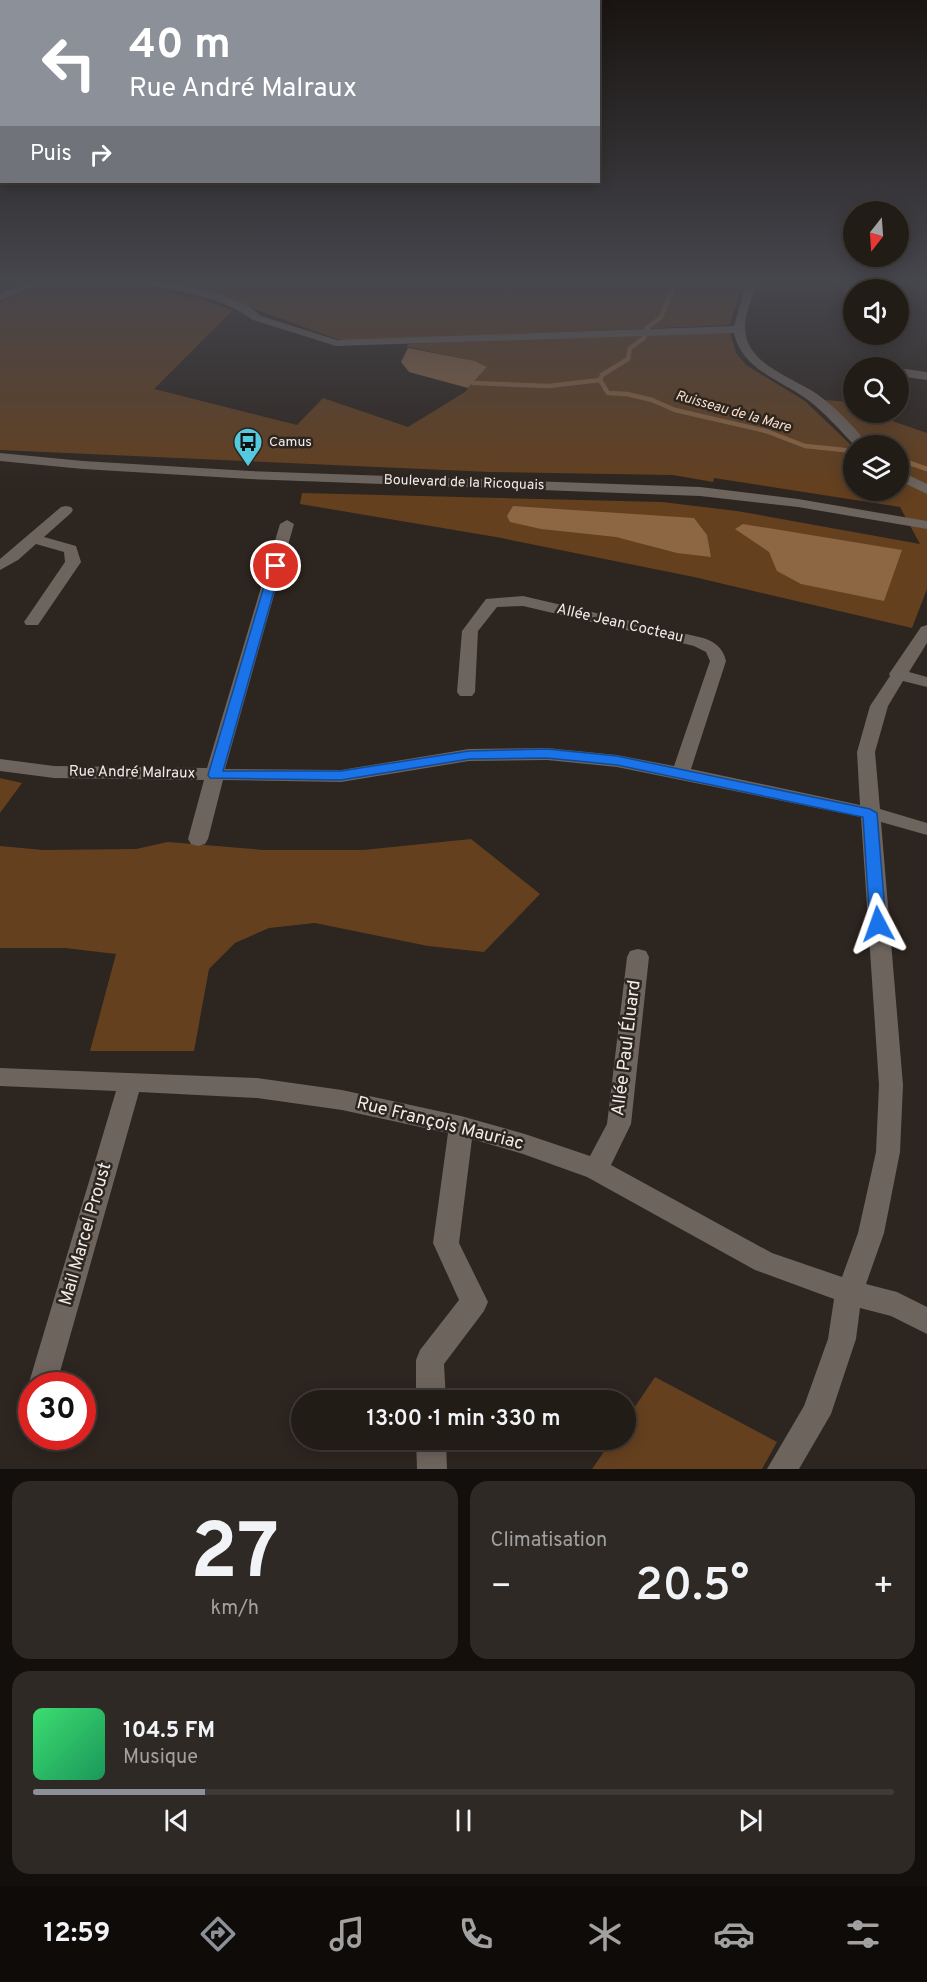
<!DOCTYPE html>
<html lang="fr">
<meta charset="utf-8">
<style>
body{margin:0;font-family:Overpass,sans-serif;background:#2e2924;color:#f1f3f6;height:100vh;display:flex;flex-direction:column;font-size:22px;white-space:nowrap}
*{box-sizing:border-box;margin:0}
p{font-size:20px;color:#a2a1a1}
.icon{flex:none;width:33px;height:33px;fill:none;stroke:currentColor;stroke-width:2;stroke-linecap:round;stroke-linejoin:round}
.map{position:relative;height:1469px;overflow:hidden}
.drawer{display:flex;flex-direction:column;gap:12px;padding:12px;background:#130f0d;flex:1}
.drawer>*{flex:none}
.banner{position:absolute;left:0px;top:0px;width:600px;height:183px;box-shadow:0 3px 15px #0003,0 0 0 2px #3f3a36;background:#8c9099;color:#fff;overflow:hidden}
.needle{width:39px;rotate:197deg}
.tools{position:absolute;left:843px;top:201px;display:grid;gap:12px}
.tools a{display:grid;place-items:center;width:66px;height:66px;border-radius:50%;background:#221c17;box-shadow:0 3px 15px #0003,0 0 0 2px #3f3a36;font-size:30px}
.speed{position:absolute;left:18px;top:1372px;display:flex;gap:12px;font-size:30px;font-weight:700;text-align:center}
.speed>*{display:grid;place-content:center;width:78px;height:78px;border-radius:50%;background:#221c17;box-shadow:0 3px 15px #0003,0 0 0 2px #3f3a36;line-height:1}
.speed .limit{border:9px solid #d22;background:#fff;color:#111}
.pin{position:absolute;display:grid;place-items:center;width:51px;height:51px;color:#fff;margin:-26px;border:3px solid #fff;border-radius:50%;box-shadow:0 2px 6px #0007}
.me{position:absolute;width:66px;margin:-33px;rotate:356deg;stroke-linejoin:round;filter:drop-shadow(0 0 4px #0008)}
.turn{display:flex;align-items:center;gap:21px;height:126px;padding:0 30px;font-size:27px}
.turn .icon{width:78px;height:78px;stroke-width:2.5}
.turn b{display:block;font-size:42px;line-height:51px}
.then{display:flex;align-items:center;height:57px;padding:0 30px;background:#0003;gap:12px;font-size:22px}
.big{font-size:45px;font-weight:600;line-height:1.1}
.drawer .tile{flex:1;display:flex;flex-direction:column;justify-content:center;gap:9px;min-width:0;padding:0 21px;border-radius:18px;background:#2e2924}
.drawer .dial{align-items:center;gap:0}
.dial b{font-size:78px;line-height:1}
.song{display:flex;align-items:center;gap:18px}
.cover{width:72px;height:72px;border-radius:9px;background:linear-gradient(135deg,hsl(140 70% 55%),hsl(150 70% 35%))}
.played{height:6px;border-radius:3px;background:linear-gradient(90deg,#8c9099 20%,#3f3a36 20%)}
.keys{display:flex;justify-content:space-around;direction:ltr}
.heat{display:flex;justify-content:space-between;align-items:center;font-size:33px;direction:ltr}
.drawer .tiles{flex:1;display:grid;gap:12px;grid-template-columns:1fr 1fr}
.tile:last-child{grid-column:span 2}
.trip{position:absolute;left:291px;top:1390px;width:345px;height:60px;border-radius:30px;background:#221c17;box-shadow:0 3px 15px #0003,0 0 0 2px #3f3a36;font-weight:600;line-height:60px;text-align:center}
.dock{display:flex;height:96px;justify-content:space-around;align-items:center;background:#0e0b09;color:#a2a1a1}
.dock .icon{width:42px;height:42px}
.dock .on{color:#8c9099}
.dock b{font-size:27px;color:#f1f3f6}
.map>svg:first-child{display:block}
.green{fill:#64401f}
.water{fill:#8d6643}
.lines{fill:none;stroke-linecap:round;stroke-linejoin:round}
.stream{stroke:#8d6643;stroke-width:4.5}
.minor{fill:#6c645d;fill-rule:evenodd}
.route{fill:#1a73e8;stroke:#114b97;stroke-width:1.5}
.labels{text-anchor:middle;dominant-baseline:central;stroke-width:5;stroke-linejoin:round;paint-order:stroke}
.far-water-label{font-size:14px;font-style:italic;fill:#f5dbc6;stroke:#2d251f}
.far-poi-label{font-size:14px;fill:#f1ece8;stroke:#2d251f;text-anchor:start}
.far-street-label{font-size:14px;fill:#f1ece8;stroke:#2d251f}
.street-label{font-size:15px;fill:#f1ece8;stroke:#2d251f}
.near-street-label{font-size:18px;fill:#f1ece8;stroke:#2d251f}
</style>
<div class="map">
<svg width="927" height="1469" viewBox="0 0 927 1469">
<rect width="100%" height="100%" fill="#2d251f"/>
<g class="green">
<polygon points="50,281 116,281 200,299 233,310 154,389 297,425 323,398 408,427 465,392 487,367 475,361 407,347 408,344 657,333 730,333 736,353 746,365 805,401 853,447 854,490 898,490 898,446 871,445 822,400 853,402 854,412 879,413 895,422 927,433 927,589 912,628 694,577 496,537 300,504 302,493 662,502 737,511 920,544 900,507 714,478 713,482 673,475 490,472 0,450 0,302"/>
<polygon points="152,281 743,281 730,325 355,341 337,339 208,292"/>
<polygon points="0,778 22,783 0,813"/>
<polygon points="471,839 540,894 484,952 428,946 315,923 269,928 235,943 209,969 194,1051 90,1051 116,954 65,948 0,948 0,846 43,850 136,849 168,842 264,850 363,850"/>
<polygon points="655,1377 777,1442 762,1469 592,1469 612,1440 626,1440 626,1420"/>
</g>
<g class="water">
<polygon points="408,348 475,361 487,367 468,388 409,372 401,362"/>
<polygon points="513,506 694,518 707,535 711,557 677,553 616,537 541,529 510,522 507,516"/>
<polygon points="743,524 902,550 884,601 801,584 777,571 769,552 735,529"/>
</g>
<g class="lines">
<g class="stream">
<polyline points="676,281 661,317 647,328 644,338 630,348 628,359 602,375 600,380 608,393 627,394 652,400 675,410 766,431 805,446 854,451"/>
<polyline points="473,383 549,386 600,380"/>
<polyline points="898,459 927,469"/>
</g>
<g class="minor">
<polygon points="32,281 45,281 0,301 0,294"/>
<path d="M138,281H157L222,295L250,307L261,316L337,340L734,326L747,281H757C754,296 744,313 745,329C747,365 792,377 817,394C836,408 855,427 869,446H855C840,430 825,413 808,400C781,380 742,370 734,333L336,346L253,320C221,296 181,292 143,284Z"/>
<polygon points="841,281 851,281 855,290 854,290 854,318 841,314 846,297"/>
<polygon points="898,368 927,372 927,380 898,376"/>
<polygon points="0,453 83,461 250,471 700,487 798,499 927,521 927,529 798,507 700,496 250,479 83,469 0,461"/>
<polygon points="898,470 927,484 927,494 898,480"/>
<polygon points="66,506 71,507 73,510 71,513 44,537 76,546 81,562 38,625 26,625 24,622 65,562 64,552 36,544 18,560 0,570 0,559 61,507"/>
<path d="M287,520L294,524L225,769L341,770L469,749L547,748L617,755L674,766L710,661L706,652L694,646L523,606L497,607L478,631L475,692L472,696H460L457,692L462,631L486,599L523,596L699,637C713,640 723,647 726,661L691,769L860,805L857,752L870,706L890,676L889,674L921,627L927,625V643L909,672L927,677V687L903,681L888,706L875,752L880,809L927,823V835L881,822L903,1085L900,1152L884,1233L866,1284L897,1292L927,1307V1334L891,1316L860,1308L856,1339L831,1414L799,1469H767L804,1406L828,1339L834,1299L755,1270L587,1177L523,1154L472,1139L459,1243L488,1302L484,1311L444,1364L446,1401H416V1360L420,1350L459,1300L433,1243L448,1133L342,1110L257,1098L139,1092L56,1386H32V1395L28,1386L116,1091L0,1086V1068L257,1078L342,1090L461,1116L525,1134L590,1156L607,1124L627,957L630,951L638,949L646,951L649,957L631,1124L611,1165L772,1253L842,1277L858,1233L876,1152L879,1085L861,817L617,767L547,760L469,761L341,782L223,780L208,839L205,844L198,846L191,844L188,839L204,780L54,778L0,771V759L54,766L207,768L280,524Z"/>
<polygon points="416,1440 446,1440 447,1469 417,1469"/>
</g>
</g>
<linearGradient id="sky" x2="0" y2="1"><stop stop-color="#191411"/><stop offset="0.58" stop-color="#46464d"/><stop offset="1" stop-color="#46464d" stop-opacity="0"/></linearGradient>
<rect width="927" height="486" fill="url(#sky)"/>
<polygon class="route" points="276,562 281,566 223,771 341,771 469,751 547,749 617,756 870,809 877,813 886,924 884,928 872,928 870,924 863,817 617,765 547,758 469,759 341,780 210,778 208,775 270,566"/>
<defs>
<g id="bus-pin" transform="scale(1.5)"><path d="M0 17L-7.5 6A9.5 9.5 0 1 1 7.5 6Z" fill="#55cadf" stroke="#2d251f"/><path d="M-5-6H5V4H4V6H2V4H-2V6H-4V4H-5ZM-3.5-4V0h7V-4ZM-3.5 1.2v1.5H-2V1.2ZM2 1.2v1.5H3.5V1.2Z" fill="#111"/></g>
</defs>
<g fill-rule="evenodd">
<use href="#bus-pin" x="248" y="442"/>
</g>
<g class="labels">
<g class="far-water-label">
<text transform="translate(733 412) rotate(16)">Ruisseau de la Mare</text>
</g>
<g class="far-poi-label">
<text x="269" y="442">Camus</text>
</g>
<g class="far-street-label">
<text transform="translate(464 483) rotate(2)">Boulevard de la Ricoquais</text>
</g>
<g class="street-label">
<text transform="translate(620 624) rotate(13)">Allée Jean Cocteau</text>
<text transform="translate(132 773) rotate(1)">Rue André Malraux</text>
</g>
<g class="near-street-label">
<text transform="translate(627 1048) rotate(-83)">Allée Paul Éluard</text>
<text transform="translate(440 1124) rotate(14)">Rue François Mauriac</text>
<text transform="translate(86 1234) rotate(-74)">Mail Marcel Proust</text>
</g>
</g>
</svg>
<div class="tools">
<a><svg class="needle" viewBox="-14 -14 28 28"><path d="M0-13l5 13h-10z" fill="#e53935"/><path d="M0 13l5-13h-10z" fill="#a2a1a1"/></svg></a>
<a><svg class="icon" aria-label="sound" viewBox="0 0 24 24"><path d="M4 9h4l5-4v14l-5-4H4zM17 9q2 3 0 6"/></svg></a>
<a><svg class="icon" aria-label="search" viewBox="0 0 24 24"><circle cx="10" cy="10" r="6"/><path d="M15 15l6 6"/></svg></a>
<a><svg class="icon" aria-label="layers" viewBox="0 0 24 24"><path d="M12 4l9 5-9 5-9-5zM3 14l9 5 9-5"/></svg></a>
</div>
<div class="speed"><div class="limit">30</div></div>
<div class="pin" style="left:276px;top:566px;background:#d93025"><svg class="icon" aria-label="arrive" viewBox="0 0 24 24"><path d="M6 21V4h12l-3 4 3 4H6"/></svg></div>
<svg class="me" style="left:878px;top:924px" viewBox="-20 -20 40 40"><path d="M0-17L14 15 0 8-14 15z" fill="#1a73e8" stroke="#fff" stroke-width="4"/></svg>
<div class="trip">13:00 · 1 min · 330 m</div>
<div class="banner">
<div class="turn"><svg class="icon" aria-label="left" viewBox="0 0 24 24"><path d="M17 20v-9H6M10 6l-5 5 5 5"/></svg><div><b>40 m</b>Rue André Malraux</div></div>
<div class="then">Puis<svg class="icon" aria-label="right" viewBox="0 0 24 24"><path d="M7 20v-9h11M14 6l5 5-5 5"/></svg></div>
</div>
</div>
<section class="drawer">
<div class="tiles">
<div class="tile dial"><b>27</b><p>km/h</p></div>
<div class="tile"><p>Climatisation</p>
<div class="heat"><a>−</a><b class="big">20.5°</b><a>+</a></div>
</div>
<div class="tile">
<div class="song"><i class="cover"></i><div><b>104.5 FM</b><p>Musique</p></div></div>
<div class="played"></div>
<div class="keys"><svg class="icon" aria-label="previous" viewBox="0 0 24 24"><path d="M18 5L8 12l10 7zM5 5v14"/></svg><svg class="icon" aria-label="pause" viewBox="0 0 24 24"><path d="M8 5v14M16 5v14"/></svg><svg class="icon" aria-label="next" viewBox="0 0 24 24"><path d="M6 5l10 7-10 7zM19 5v14"/></svg></div>
</div>
</div>
</section>
<nav class="dock">
<b>12:59</b>
<svg class="icon on" aria-label="directions" viewBox="0 0 24 24"><path d="M12 3l9 9-9 9-9-9zM9 14v-3h6M13 9l2 2-2 2"/></svg>
<svg class="icon" aria-label="music" viewBox="0 0 24 24"><path d="M9 18V5l10-2v13"/><circle cx="6" cy="18" r="3"/><circle cx="16" cy="16" r="3"/></svg>
<svg class="icon" aria-label="phone" viewBox="0 0 24 24"><path d="M5 4h4l2 5-3 2q2 4 5 5l2-3 5 2v4C11 20 4 13 5 4z"/></svg>
<svg class="icon" aria-label="climate" viewBox="0 0 24 24"><path d="M12 3v18M4 7l16 10M4 17L20 7"/></svg>
<svg class="icon" aria-label="car" viewBox="0 0 24 24"><path d="M5 17H2v-5l4-1 3-4h7l3 4 3 1v5h-3M9 17h6M6 11h13"/><circle cx="7" cy="17" r="2"/><circle cx="17" cy="17" r="2"/></svg>
<svg class="icon" aria-label="filters" viewBox="0 0 24 24"><path d="M4 7h16M4 17h16"/><circle cx="9" cy="7" r="2"/><circle cx="15" cy="17" r="2"/></svg>
</nav>
